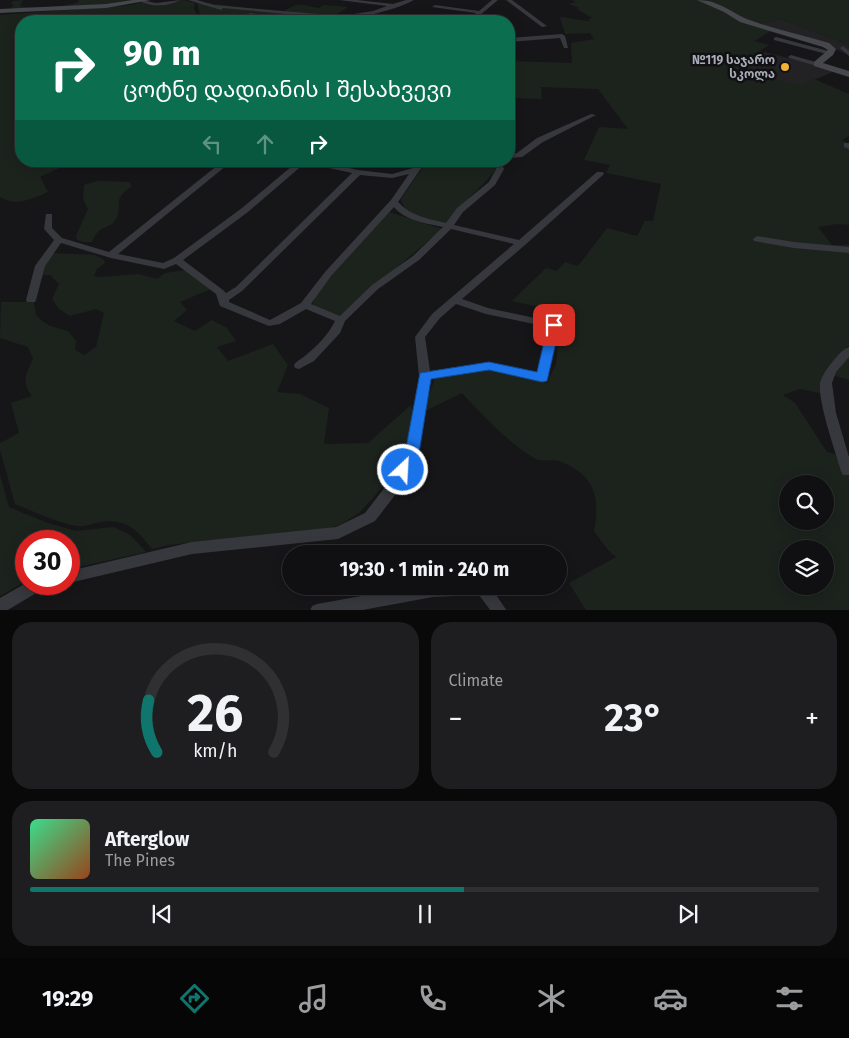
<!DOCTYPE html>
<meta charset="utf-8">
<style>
body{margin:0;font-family:"Fira Sans","Noto Sans Georgian",sans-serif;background:#1e1e20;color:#f1f3f6;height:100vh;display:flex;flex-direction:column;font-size:19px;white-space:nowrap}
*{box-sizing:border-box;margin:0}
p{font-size:16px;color:#9c9d9f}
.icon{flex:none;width:28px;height:28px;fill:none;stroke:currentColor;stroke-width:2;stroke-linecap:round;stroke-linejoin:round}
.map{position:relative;height:610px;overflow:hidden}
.drawer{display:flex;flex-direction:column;gap:12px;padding:12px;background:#09090a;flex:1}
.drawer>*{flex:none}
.top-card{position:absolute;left:15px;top:15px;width:500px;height:152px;border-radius:20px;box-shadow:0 2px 12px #0003,0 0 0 1px #303032;background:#0b6e4f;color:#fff;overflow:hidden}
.controls{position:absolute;left:779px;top:475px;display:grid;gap:10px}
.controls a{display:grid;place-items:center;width:55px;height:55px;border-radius:50%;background:#101012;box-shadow:0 2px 12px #0003,0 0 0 1px #303032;font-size:25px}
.speed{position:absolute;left:15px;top:530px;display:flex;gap:10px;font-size:25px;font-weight:700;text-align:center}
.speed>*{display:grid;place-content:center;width:65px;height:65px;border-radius:50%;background:#101012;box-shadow:0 2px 12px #0003,0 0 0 1px #303032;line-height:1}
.speed .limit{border:8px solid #d22;background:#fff;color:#111}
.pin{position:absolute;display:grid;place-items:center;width:42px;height:42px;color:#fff;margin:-21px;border-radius:10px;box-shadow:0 2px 8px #0006}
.me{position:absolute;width:55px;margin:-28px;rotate:25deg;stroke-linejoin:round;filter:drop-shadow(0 0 4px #0008)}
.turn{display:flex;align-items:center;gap:18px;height:105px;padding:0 25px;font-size:22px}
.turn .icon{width:65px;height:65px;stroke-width:2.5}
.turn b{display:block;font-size:35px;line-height:42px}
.lanes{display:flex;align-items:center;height:48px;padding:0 25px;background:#0003;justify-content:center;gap:25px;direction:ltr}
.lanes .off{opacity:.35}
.big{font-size:38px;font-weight:700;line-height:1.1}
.drawer .widget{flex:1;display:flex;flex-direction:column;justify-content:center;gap:8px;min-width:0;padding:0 18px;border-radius:20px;background:#1e1e20}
.drawer .dial{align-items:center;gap:0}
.dial svg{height:130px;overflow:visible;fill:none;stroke:#303032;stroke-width:7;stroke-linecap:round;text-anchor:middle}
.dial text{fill:#f1f3f6;stroke:none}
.song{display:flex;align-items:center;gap:15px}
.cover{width:60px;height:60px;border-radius:8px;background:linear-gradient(135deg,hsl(150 70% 55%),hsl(20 70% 35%))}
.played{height:5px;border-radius:2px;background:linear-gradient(90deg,#0f766e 55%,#303032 55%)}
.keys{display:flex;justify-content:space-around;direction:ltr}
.heat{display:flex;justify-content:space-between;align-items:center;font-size:28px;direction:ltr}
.drawer .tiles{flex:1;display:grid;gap:12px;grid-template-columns:1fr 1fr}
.widget:last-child{grid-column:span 2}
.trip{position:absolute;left:282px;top:545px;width:285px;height:50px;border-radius:25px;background:#101012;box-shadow:0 2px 12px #0003,0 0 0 1px #303032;font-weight:700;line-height:50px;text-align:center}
.tab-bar{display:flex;height:80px;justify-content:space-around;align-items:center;background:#060607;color:#9c9d9f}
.tab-bar .icon{width:35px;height:35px}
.tab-bar .active{color:#0f766e}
.tab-bar b{font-size:22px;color:#f1f3f6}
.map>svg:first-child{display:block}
.built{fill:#222225}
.green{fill:#1c231d;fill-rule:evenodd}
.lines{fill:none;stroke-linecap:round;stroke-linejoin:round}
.street{fill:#37383d;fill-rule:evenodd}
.secondary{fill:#45474d;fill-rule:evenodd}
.route{fill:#1a73e8;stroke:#114b97}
.poi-dot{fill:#f2b134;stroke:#111113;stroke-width:2}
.labels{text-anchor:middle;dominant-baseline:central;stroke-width:5;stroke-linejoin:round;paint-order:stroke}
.far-poi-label{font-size:12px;font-weight:bold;fill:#a8adb8;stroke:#111113;text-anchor:end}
</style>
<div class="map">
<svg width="849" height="611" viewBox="0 0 849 611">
<rect width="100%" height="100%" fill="#161618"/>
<g class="built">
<polygon points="781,19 849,45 849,55 826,45 759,24"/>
<polygon points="760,51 817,65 835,71 800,86 760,76 746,70 746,60"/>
</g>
<g class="green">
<path d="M23,0L20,6C35,9 65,7 79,2L78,0H144L126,3L10,10L14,4H10L13,1Z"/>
<path d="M183,0L195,3L194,8L197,16L193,21H21V161H75L40,177L48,192C32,199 16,207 0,197V15L132,5L143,2L146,5L162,6Z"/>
<path d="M572,0H698L771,31L754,41L769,45L746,60V70L760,76L800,85L814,79L849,94V136L842,140L849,144V225L837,224L818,227L832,245H849V345L846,348L849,350V380L826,373L824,394L800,389L783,395L795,403L827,452L849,457V610H586L569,583L616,557L608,550L594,531C601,497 594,474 559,461C552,459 543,462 536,459C515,449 478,411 462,393L423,412L435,378L492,370L547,383L556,364L561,312L512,301L546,268L557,271L565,262L578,266L607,228L637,236L645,221H653L661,184L606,173L610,165L584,160L599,127L628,129L598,89L541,87L542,99L509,98V61L572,63L571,43L594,39L590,33L565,34L560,17C571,18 580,21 590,21L589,19L592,18L577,9L579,8L569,4L576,2ZM788,484H825V521H788ZM788,549H825V586H788Z"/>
<polygon points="704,0 849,0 849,45 781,19 759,24"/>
<path d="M197,2L283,12C299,0 305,6 319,8L324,5L348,7L337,14L343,17L316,21L282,19L283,21H195L200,15Z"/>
<path d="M427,161H492L495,170C480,190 460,204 446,224C428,220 406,219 401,199Z"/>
<path d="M98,181L129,182L132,186C109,201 126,205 114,222C110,227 102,227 98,232C95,234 94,239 92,242H84L77,240L76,236L88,209L83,199L84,185Z"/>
<path d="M389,212L442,229L340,316L315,307L313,304C320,277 369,233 389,212Z"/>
<path d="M52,253L95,255L103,259L105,263L97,269L94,276L100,277L139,274L157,279L165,273L186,270L211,289L180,302L187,310L174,321L195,331L212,320L227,328L236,341L217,347L228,361L273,344L288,365L277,392L300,394L329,408L324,444L368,443L411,405L415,423L409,449L374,497L359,513L341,524L326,529L168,545L152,549C138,531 127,518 101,522C94,523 85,527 78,526C63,525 30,510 15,504L0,450V443L19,433L11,403L32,396C21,382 26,374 33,359L28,347L0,338L1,302H34L36,315L41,320L50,326L68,331L76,341L75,350L84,355L96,347L104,313L96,309L70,316L59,309L52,299L59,284L50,275H43L44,266Z"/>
<polygon points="0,475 9,507 45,522 76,531 113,527 130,535 146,552 69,569 69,541 26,541 26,581 0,596"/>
</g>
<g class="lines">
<g class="street">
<path d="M142,0L156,3L181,0C169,6 154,8 142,2Z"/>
<path d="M188,0H197L214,5L341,16L373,11L387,6L339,0H357L393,4L406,0H414C393,12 340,23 316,21L329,18L223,8L221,10Z"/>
<polygon points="492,0 498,0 473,21 467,21 476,13 432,7 435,5 479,11"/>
<polygon points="506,0 512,0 547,26 542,27"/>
<polygon points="250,13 289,19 292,21 280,21 248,16 247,15"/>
<polygon points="562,34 565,36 568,48 564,48 560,38 509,42 509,38"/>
<polygon points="776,37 832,52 833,53 830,55 774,40 774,38"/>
<polygon points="843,46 849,51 849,56 840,48"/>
<polygon points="791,55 819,63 820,64 817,66 789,58 788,57"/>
<polygon points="591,114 596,115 543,142 522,157 509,158 509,154 517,153 537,138"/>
<polygon points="844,143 849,143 849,149 844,147"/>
<path d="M223,161H232L118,254L163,263L174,258L242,208L298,161H317L358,170L392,174L413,168L418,161H426L398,202C411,216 428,219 446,223L457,208L489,182L496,169L492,161H500L504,169L495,185L463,212L454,225L519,240L597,172H603L604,174L525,245L462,299L488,308L558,323L559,325L546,381L542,382L489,370L430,379L418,453L399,490L375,521L338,539L192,554L69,583V571L192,542L336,527L365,513L389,482L406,453L419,376L415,337L432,314L514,244L451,229L419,260L378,289L345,321L340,333L314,361L299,369L295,368L294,365C297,360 302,359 306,355C317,346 329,334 335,321L306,309L280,324L269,326L220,306L216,294L176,264L164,269L111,258L61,243L45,266L36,300L35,302H27L26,300L35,266L54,240L44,229L46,214H52V228L62,238L109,252ZM305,163L352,173L236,287L226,293L223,290L183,260L248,212ZM409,174L391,200L325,272L301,303L270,320L229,302V300L242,291L360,175L392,178ZM394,207C406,221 425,223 443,227L413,256L372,285L340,316L311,304L331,276ZM456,304L486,314L548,327L538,373L489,362L430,371L425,337L440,318Z"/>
<polygon points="757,236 794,242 849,247 849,253 794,248 754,241 753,239"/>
<path d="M849,347V357L836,372L832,383L836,413L849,457V475H843L841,471C835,450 818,403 820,383C822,375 829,366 834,360C838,355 843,349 849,347Z"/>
<polygon points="26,583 45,584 43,589 6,611 0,611 0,598"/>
<polygon points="417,586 490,586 507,611 491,611 479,595 433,597 357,611 310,611 312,606 317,604"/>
</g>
<g class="secondary">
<polygon points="133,0 151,0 106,8 0,13 0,9 106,4"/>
<path d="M697,0C718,0 729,11 747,19C773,29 802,35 829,43L836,49L833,55L823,63L849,71V77L814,66V62L828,50L823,47L740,22L724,12Z"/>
</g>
</g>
<polygon class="route" points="554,322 560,325 547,381 542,382 489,370 431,379 419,453 408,474 403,475 398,474 396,470 405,453 420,373 489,362 537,372 548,325"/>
<circle class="poi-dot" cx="785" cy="67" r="5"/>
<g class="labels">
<g class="far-poi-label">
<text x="775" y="60">№119 საჯარო<tspan x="775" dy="14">სკოლა</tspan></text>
</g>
</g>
</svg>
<div class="controls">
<a><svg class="icon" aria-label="search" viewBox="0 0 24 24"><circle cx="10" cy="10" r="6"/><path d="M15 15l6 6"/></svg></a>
<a><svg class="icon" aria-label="layers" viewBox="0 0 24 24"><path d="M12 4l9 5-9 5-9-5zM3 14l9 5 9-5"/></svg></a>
</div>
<div class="speed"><div class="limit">30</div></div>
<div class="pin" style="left:554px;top:325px;background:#d93025"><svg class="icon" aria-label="arrive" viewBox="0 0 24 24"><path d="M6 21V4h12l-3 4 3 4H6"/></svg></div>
<svg class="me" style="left:403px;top:470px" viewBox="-20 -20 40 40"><circle r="17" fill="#1a73e8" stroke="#fff" stroke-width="3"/><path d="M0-11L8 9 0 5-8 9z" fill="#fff"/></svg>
<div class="trip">19:30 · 1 min · 240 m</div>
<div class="top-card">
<div class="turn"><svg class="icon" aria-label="right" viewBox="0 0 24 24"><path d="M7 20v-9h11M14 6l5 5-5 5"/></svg><div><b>90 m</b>ცოტნე დადიანის I შესახვევი</div></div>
<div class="lanes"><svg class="icon off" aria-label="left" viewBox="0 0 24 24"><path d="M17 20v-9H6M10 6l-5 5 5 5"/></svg><svg class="icon off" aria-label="ahead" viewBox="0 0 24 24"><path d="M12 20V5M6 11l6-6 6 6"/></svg><svg class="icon" aria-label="right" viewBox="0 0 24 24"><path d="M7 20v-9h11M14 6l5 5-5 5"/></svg></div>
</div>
</div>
<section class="drawer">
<div class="tiles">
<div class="widget dial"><svg viewBox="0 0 100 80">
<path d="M14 69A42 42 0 1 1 86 69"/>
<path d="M14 69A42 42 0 0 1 9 37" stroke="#0f766e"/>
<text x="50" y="56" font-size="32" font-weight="700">26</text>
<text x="50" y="72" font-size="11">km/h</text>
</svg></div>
<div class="widget"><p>Climate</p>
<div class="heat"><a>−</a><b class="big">23°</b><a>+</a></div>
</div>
<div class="widget">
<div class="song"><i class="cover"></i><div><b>Afterglow</b><p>The Pines</p></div></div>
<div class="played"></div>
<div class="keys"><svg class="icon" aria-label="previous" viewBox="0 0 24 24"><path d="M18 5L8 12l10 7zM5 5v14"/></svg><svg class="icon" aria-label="pause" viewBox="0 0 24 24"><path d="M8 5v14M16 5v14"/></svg><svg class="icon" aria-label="next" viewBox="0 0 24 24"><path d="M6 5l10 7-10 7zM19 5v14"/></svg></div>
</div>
</div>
</section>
<nav class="tab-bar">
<b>19:29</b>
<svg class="icon active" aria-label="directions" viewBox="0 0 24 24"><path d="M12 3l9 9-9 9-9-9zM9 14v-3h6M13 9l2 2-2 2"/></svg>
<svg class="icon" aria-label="music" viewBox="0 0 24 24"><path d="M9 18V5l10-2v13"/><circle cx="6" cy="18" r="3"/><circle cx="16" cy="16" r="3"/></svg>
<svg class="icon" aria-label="phone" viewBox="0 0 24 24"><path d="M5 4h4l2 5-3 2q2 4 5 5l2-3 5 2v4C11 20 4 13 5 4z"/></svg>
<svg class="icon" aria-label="climate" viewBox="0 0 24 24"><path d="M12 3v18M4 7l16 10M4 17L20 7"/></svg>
<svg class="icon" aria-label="car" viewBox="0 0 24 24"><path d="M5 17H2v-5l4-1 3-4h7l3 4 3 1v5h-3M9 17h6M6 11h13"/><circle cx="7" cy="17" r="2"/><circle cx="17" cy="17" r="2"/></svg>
<svg class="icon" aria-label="filters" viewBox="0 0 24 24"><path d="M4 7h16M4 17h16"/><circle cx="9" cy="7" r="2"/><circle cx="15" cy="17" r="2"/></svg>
</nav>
